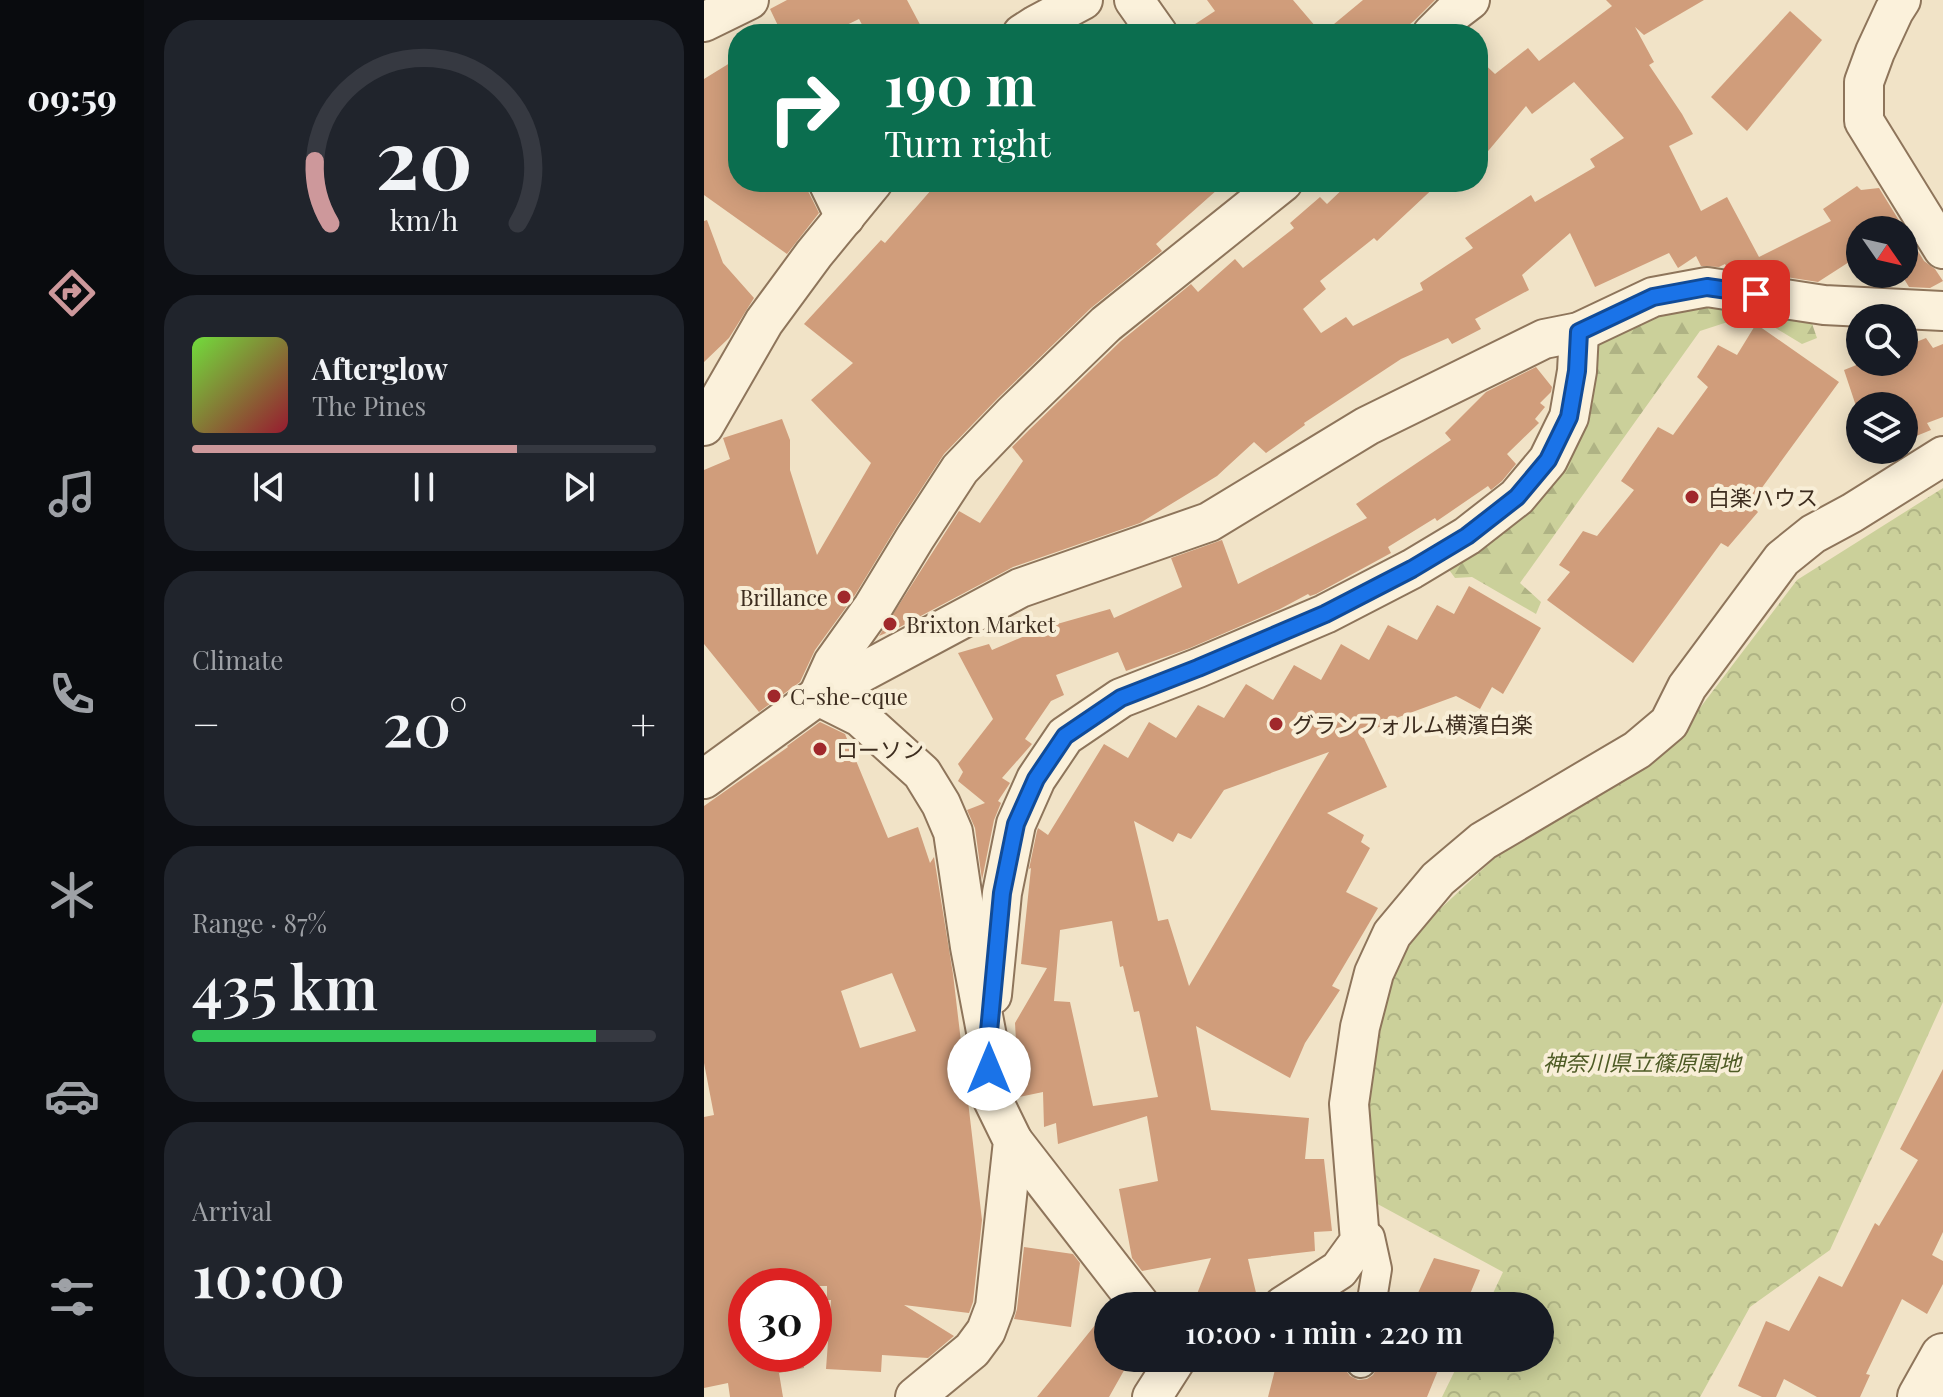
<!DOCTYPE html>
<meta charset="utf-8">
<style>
body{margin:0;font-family:"Playfair Display","Noto Sans JP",serif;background:#20242c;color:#f1f3f6;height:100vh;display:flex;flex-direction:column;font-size:30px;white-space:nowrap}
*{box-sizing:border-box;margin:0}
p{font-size:26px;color:#9ea1a6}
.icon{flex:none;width:44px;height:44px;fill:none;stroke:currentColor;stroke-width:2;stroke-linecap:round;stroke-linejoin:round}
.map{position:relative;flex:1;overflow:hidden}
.side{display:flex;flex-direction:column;gap:20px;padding:20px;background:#0d0f14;width:560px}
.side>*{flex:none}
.top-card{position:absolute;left:24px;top:24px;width:760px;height:168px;border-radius:32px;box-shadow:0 4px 20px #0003;background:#0b6e4f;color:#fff;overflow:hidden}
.needle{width:52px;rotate:124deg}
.controls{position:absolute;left:1142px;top:216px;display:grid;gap:16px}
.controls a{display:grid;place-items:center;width:72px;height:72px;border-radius:50%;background:#171b24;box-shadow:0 4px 20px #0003;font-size:40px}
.speed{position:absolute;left:24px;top:1268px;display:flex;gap:16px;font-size:40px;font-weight:700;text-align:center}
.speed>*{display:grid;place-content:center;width:104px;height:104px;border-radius:50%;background:#171b24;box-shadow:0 4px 20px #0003;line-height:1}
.speed .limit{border:12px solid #d22;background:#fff;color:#111}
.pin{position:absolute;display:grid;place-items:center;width:68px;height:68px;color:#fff;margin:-34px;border-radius:16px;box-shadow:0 4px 12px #0006}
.me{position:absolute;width:88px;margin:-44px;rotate:0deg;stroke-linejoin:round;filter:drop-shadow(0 0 6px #0008)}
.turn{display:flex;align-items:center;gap:28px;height:168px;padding:0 24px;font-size:36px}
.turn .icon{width:104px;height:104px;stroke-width:2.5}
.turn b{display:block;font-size:56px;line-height:68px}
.big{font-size:60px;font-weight:600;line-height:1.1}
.side .tile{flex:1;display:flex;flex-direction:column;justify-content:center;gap:12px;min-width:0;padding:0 28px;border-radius:32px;background:#20242c}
.side .dial{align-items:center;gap:0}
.dial svg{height:208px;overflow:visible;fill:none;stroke:#363941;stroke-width:7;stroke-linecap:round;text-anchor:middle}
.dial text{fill:#f1f3f6;stroke:none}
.song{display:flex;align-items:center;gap:24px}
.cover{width:96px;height:96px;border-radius:12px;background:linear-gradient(135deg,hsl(100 70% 55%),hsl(350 70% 35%))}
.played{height:8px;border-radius:4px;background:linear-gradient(90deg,#cd989b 70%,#363941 70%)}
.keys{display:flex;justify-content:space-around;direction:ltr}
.heat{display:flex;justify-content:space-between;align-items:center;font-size:44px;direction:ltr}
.charge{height:12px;border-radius:6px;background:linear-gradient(90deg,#34c759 87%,#363941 0)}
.trip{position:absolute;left:390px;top:1292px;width:460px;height:80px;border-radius:40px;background:#171b24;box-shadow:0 4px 20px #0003;font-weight:600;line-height:80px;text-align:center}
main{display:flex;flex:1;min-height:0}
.tabs{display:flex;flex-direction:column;width:144px;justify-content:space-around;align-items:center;background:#090b0e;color:#9ea1a6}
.tabs .icon{width:56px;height:56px}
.tabs .active{color:#cd989b}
.tabs b{font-size:36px;color:#f1f3f6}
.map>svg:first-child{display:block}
.forest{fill:url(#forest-firs)}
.park{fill:url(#park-crowns)}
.building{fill:#d09d7b;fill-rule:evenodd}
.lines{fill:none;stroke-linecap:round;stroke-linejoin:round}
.pedestrian-casing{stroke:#8e755b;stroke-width:32}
.minor-casing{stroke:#8e755b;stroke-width:42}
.tertiary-casing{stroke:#8e755b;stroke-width:48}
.pedestrian{stroke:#fbf1db;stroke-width:28}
.minor{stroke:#fbf1db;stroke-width:38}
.tertiary{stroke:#fbf1db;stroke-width:44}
.route-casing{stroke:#114b97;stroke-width:20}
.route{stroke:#1a73e8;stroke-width:14}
.poi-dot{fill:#a0282b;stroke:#f8eed7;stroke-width:3}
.labels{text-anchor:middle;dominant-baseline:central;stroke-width:8;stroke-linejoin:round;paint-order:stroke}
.poi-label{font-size:22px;fill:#3d2d1f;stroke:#f8eed7;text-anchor:start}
.park-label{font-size:22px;font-style:italic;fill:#4e5b25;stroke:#f8eed7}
</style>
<main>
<nav class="tabs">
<b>09:59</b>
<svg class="icon active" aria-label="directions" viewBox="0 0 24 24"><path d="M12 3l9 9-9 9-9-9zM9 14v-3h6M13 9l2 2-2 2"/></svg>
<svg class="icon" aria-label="music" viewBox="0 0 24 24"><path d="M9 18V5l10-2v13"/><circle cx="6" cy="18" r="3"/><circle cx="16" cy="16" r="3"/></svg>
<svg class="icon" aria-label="phone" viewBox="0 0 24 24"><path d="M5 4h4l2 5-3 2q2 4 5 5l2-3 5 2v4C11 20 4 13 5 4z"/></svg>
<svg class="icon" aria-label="climate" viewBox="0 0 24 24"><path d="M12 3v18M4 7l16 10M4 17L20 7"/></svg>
<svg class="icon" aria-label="car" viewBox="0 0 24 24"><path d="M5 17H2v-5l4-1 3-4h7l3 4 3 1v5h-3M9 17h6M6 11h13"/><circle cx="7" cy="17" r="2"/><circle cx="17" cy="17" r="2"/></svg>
<svg class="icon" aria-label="filters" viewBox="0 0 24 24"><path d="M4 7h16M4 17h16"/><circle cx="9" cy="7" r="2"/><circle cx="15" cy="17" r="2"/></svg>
</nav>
<section class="side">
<div class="tile dial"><svg viewBox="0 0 100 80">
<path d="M14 69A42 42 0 1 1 86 69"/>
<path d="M14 69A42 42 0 0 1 8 45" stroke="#cd989b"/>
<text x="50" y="56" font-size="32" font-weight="700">20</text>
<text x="50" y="72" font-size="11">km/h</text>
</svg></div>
<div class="tile">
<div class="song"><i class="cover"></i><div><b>Afterglow</b><p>The Pines</p></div></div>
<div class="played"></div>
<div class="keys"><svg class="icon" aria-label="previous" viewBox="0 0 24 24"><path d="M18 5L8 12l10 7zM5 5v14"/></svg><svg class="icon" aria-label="pause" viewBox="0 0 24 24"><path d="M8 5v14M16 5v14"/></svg><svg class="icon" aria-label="next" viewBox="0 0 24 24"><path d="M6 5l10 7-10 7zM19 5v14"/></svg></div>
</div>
<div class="tile"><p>Climate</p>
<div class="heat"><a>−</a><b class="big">20°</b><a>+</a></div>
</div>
<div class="tile"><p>Range · 87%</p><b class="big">435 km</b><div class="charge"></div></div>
<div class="tile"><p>Arrival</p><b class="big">10:00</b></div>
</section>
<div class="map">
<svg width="1239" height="1397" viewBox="0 0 1239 1397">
<defs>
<pattern id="forest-firs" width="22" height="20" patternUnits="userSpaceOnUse" patternTransform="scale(2)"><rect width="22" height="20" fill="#cbd09a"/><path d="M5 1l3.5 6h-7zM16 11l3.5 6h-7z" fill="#afb384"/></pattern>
<pattern id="park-crowns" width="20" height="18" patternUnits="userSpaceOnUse" patternTransform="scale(2)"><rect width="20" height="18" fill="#cbd09a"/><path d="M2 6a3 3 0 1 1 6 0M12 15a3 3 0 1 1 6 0" fill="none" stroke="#afb384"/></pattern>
</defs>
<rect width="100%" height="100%" fill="#f1e3c7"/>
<polygon class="forest" points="980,302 1105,315 1113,338 1098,344 1055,318 1036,318 996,331 816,583 837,602 832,614 768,577 751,578 740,563 805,517 885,339"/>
<polygon class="park" points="1239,488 1239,1002 1126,1250 1046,1307 996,1397 738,1397 757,1358 836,1358 836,1306 783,1306 799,1272 668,1201 660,1063 702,941 797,852 983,725 1093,580"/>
<g class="building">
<polygon points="83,0 203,0 221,34 163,34 155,19 124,34 78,34 66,9"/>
<polygon points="503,0 589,0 618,34 476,34 511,11"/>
<polygon points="659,0 731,0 711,20 694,34 618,34"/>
<polygon points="902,0 1000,0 940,35 931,27 950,62 945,65 978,114 989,134 965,146 997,211 1023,197 1055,257 1127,221 1119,209 1153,186 1157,190 1175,188 1220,261 1231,269 1239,281 1226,288 1205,287 1197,274 1200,274 1200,230 1156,230 1156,255 1114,282 1023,268 1021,264 1015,267 997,266 992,256 974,268 965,253 891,287 866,233 818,275 825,290 771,319 777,329 748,344 744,338 697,359 600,423 601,425 562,453 550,442 513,476 436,523 309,567 196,627 175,636 255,511 276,523 319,461 308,447 325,430 417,341 487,284 494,292 531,259 539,268 590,228 586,223 616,197 623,204 646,182 736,182 673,241 670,238 616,281 622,289 599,309 617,333 642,317 649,326 719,290 716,283 769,248 761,238 827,195 831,202 891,167 886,159 920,138 870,82 828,114 822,106 774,163 774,58 791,74 824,48 835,61 908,6"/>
<polygon points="1086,11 1118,40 1043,131 1007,97"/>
<polygon points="34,58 34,182 93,182 104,191 115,213 83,254 0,195 0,79"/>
<polygon points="234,182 522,182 452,244 458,251 387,308 294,398 240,454 193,526 151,595 111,650 96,682 55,712 0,644 0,470 26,459 19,438 78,419 86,440 86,470 113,555 167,463 107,400 149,363 100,324 177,240 181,243"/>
<polygon points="3,220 19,263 50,298 25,338 0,362 0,221"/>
<polygon points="1052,324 1135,382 1046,504 1054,512 1024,547 1017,543 929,663 843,600 866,572 855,565 879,531 893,536 930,490 917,481 954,427 969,435 1004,387 993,377 1014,345 1033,355"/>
<polygon points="1222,338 1229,348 1239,344 1239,417 1223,423 1227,430 1200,441 1200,406 1156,406 1156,418 1140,370 1160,362 1200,362 1200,347"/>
<polygon points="832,367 848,387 847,392 836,403 841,407 831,419 835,423 803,454 812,464 798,481 787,490 784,486 733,521 731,518 684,547 687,553 612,594 606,596 604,594 576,609 486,648 422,671 414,652 352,675 360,695 347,701 321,739 328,744 298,778 306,783 294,801 297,803 290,820 278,880 271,828 263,810 281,803 254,781 259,772 254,764 289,719 254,653 285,644 288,650 339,628 406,609 410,618 478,587 467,558 518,540 534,584 663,518 652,504 747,440 741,433 782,392"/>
<path d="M765,586L837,628L799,694L788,687L776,709L752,696L684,721L686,724L657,732L683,787L623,813L660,835L657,842L666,848L642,892L674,908L628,986L636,990L601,1043L586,1078L492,1026L507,1110L605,1118L601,1159H620L628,1231L610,1232L611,1251L544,1259L554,1301L534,1306H518L493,1294L507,1258L438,1271L428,1258L415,1189L454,1181L443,1116L354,1144L352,1123L340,1127L339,1092L315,1097L311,1023L343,968L317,964L327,868L325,869L333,831L334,828L344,835L400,744L424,758L445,722L472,738L494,705L520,718L542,684L569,700L590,665L617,680L637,644L665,660L684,625L713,640L733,605L750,614ZM625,752L597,798L485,986L464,919L454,921L430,821L469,842L474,833L487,839L520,790ZM408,921L416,967L419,966L430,1012L435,1011L454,1097L389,1106L366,1002L350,1001L356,930Z"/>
<path d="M116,722L141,734L184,838L214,827L226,863L230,857L249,974L278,1220L269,1302L265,1313L200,1305L250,1336L224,1358L178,1355L177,1372L122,1369L127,1300H123V1286H42V1354H98L100,1368L75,1373L79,1397H26L24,1383L0,1388V1117L10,1115L0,1063V806L84,747L83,746ZM188,973L212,1031L156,1048L137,991Z"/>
<polygon points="1239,1069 1239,1232 1228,1255 1239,1261 1239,1284 1223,1314 1198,1299 1162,1374 1166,1375 1156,1397 1113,1397 1080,1379 1072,1397 1058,1397 1034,1386 1062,1321 1085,1331 1115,1276 1138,1287 1171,1223 1175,1226 1214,1160 1196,1149"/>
<polygon points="320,1247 369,1254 376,1263 367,1327 310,1319 313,1309"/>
<polygon points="730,1258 776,1270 761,1306 708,1306"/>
<polygon points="404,1309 404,1358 427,1358 405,1397 333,1397"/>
<polygon points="574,1358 641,1358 641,1369 646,1376 654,1380 663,1379 669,1375 674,1366 675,1358 739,1358 723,1397 564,1397"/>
</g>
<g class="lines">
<g class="pedestrian-casing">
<g id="pedestrian">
<polyline points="666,1237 673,1269 667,1306"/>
<polyline points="657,1363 658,1358"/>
</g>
</g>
<g class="minor-casing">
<g id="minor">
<polyline points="430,0 454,34"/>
<polyline points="1197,0 1190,11 1171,52 1160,82 1160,121 1239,249"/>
<polyline points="0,22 45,0"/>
<polyline points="318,34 332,25 379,0"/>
<polyline points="728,34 749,13 766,0"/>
<polyline points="124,182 141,217"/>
<polyline points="0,426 60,322 110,254 169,182"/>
<polyline points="0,779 114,696 316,588 505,522 663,426 840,339 875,332 949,297 1003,287 1120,305 1239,311"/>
<polyline points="288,995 298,893 312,824 332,779 361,736 417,698 494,668 621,614 708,569 763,536 813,497 844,460 865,417 873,371 875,332"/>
<polyline points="309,1141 437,1306"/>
<polyline points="579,1306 635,1270 656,1241 645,1104 656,1027 670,973 688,934 734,879 779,841 933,750 965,723 983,687 1078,559 1109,534 1148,513 1239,456"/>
<polyline points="211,1397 268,1350 282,1331 291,1307 309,1141 287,1096 284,1042 266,947 249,832 237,804 218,773 156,717 114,696 129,663 169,607 211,538 256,469 309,414 402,324 579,182"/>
<polyline points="448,1397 473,1358"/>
</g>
</g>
<g class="tertiary-casing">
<polyline id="tertiary" points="1216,1397 1239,1356"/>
</g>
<use href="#pedestrian" class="pedestrian"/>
<use href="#minor" class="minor"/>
<use href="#tertiary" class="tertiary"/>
</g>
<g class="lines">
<g class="route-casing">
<polyline id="route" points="285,1069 284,1042 298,893 312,824 332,779 361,736 417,698 494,668 621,614 708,569 763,536 813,497 844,460 865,417 873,371 875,332 949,297 1003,287 1052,294"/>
</g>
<use href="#route" class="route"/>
</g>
<g class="poi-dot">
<circle cx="988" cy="497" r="8"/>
<circle cx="140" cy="597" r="8"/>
<circle cx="186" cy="624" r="8"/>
<circle cx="70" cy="696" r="8"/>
<circle cx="572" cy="724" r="8"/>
<circle cx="116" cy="749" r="8"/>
</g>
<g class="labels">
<g class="poi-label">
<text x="1004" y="497">白楽ハウス</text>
<text x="124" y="597" text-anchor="end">Brillance</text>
<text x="202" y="624">Brixton Market</text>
<text x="86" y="696">C-she-cque</text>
<text x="588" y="724">グランフォルム横濱白楽</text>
<text x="132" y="749">ローソン</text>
</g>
<g class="park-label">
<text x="938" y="1062">神奈川県立篠原園地</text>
</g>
</g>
</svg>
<div class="controls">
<a><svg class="needle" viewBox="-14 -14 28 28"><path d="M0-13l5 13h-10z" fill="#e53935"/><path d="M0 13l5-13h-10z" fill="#9ea1a6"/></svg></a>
<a><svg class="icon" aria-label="search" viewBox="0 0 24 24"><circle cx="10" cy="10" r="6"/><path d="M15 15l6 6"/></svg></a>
<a><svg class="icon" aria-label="layers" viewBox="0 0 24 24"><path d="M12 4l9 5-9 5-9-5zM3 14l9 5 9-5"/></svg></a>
</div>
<div class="speed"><div class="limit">30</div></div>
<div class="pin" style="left:1052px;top:294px;background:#d93025"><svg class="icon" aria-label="arrive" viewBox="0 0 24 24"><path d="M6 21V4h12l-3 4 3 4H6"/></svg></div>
<svg class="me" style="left:285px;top:1069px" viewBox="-20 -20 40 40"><circle r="19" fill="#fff"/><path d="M0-13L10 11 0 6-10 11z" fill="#1a73e8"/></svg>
<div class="trip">10:00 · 1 min · 220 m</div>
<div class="top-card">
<div class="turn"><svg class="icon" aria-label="right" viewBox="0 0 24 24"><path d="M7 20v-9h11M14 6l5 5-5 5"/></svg><div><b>190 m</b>Turn right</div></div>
</div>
</div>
</main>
